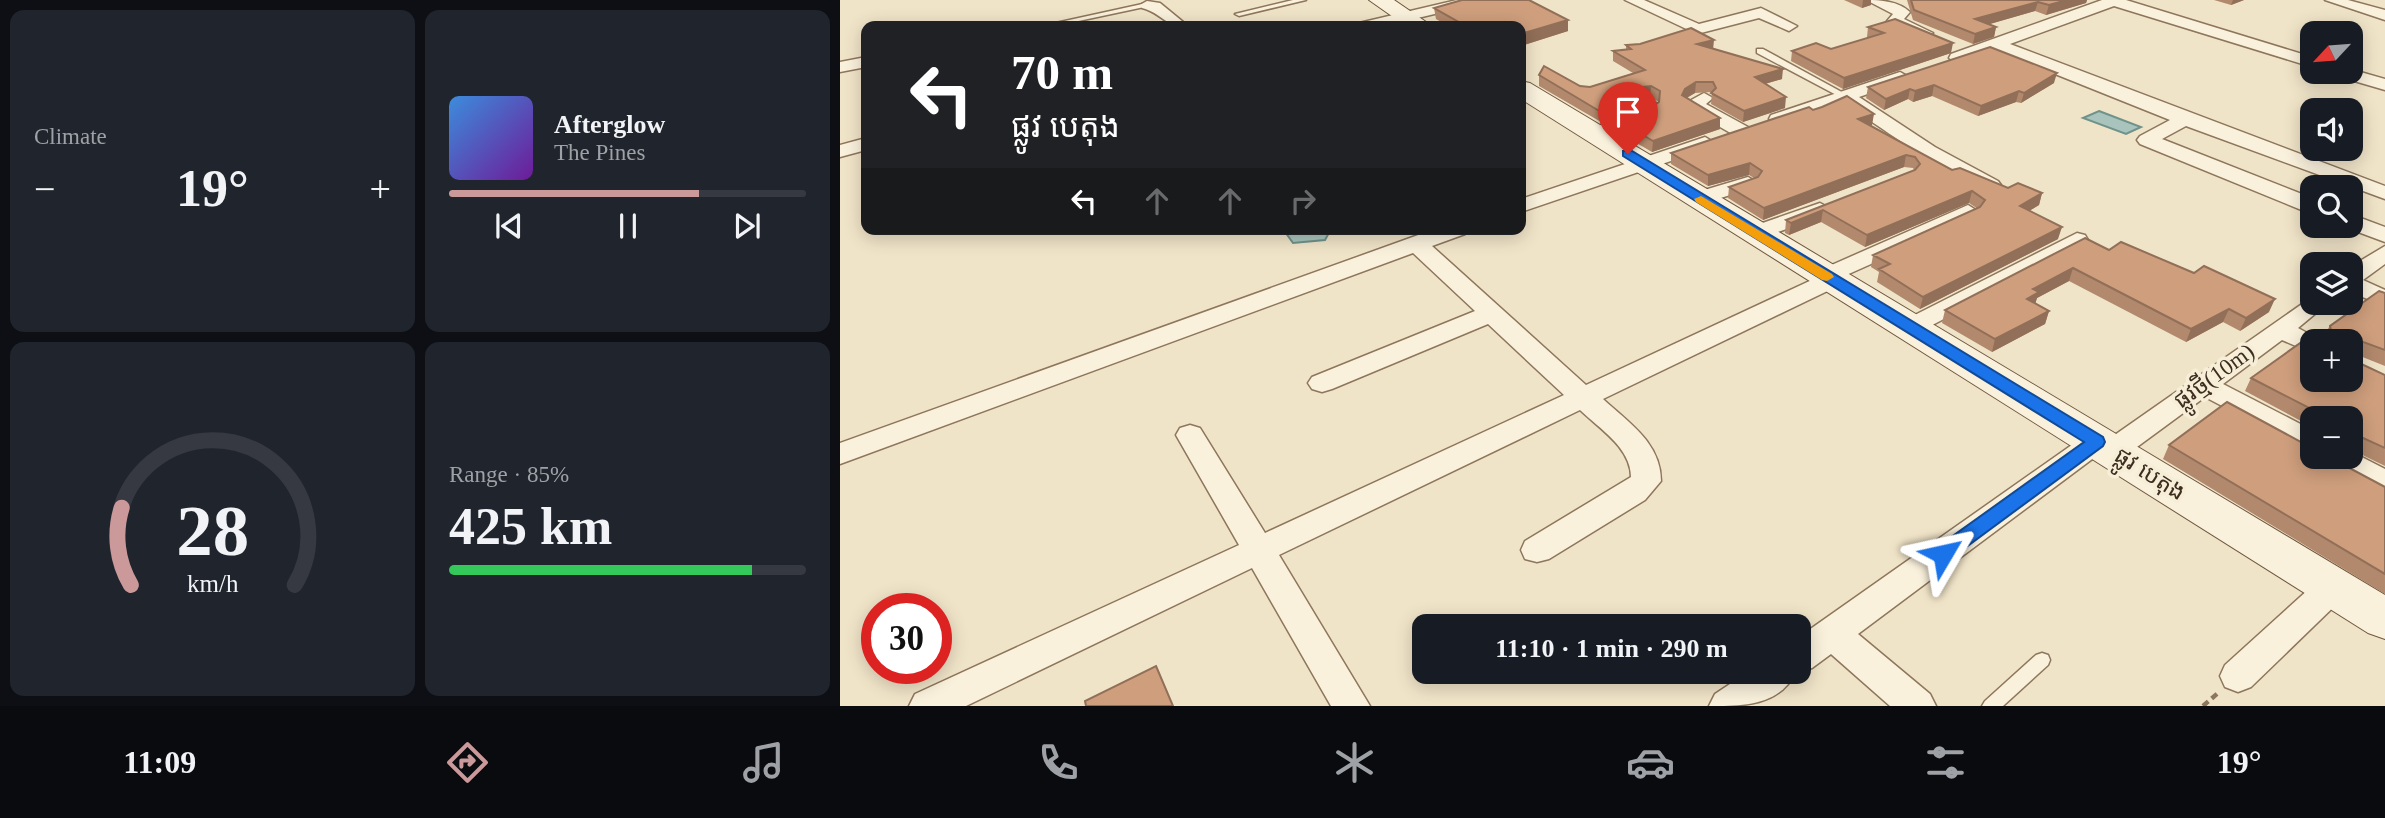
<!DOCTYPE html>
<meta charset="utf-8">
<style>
body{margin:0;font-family:"Times New Roman","Noto Sans Khmer",serif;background:#20242c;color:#f1f3f6;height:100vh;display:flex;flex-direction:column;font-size:26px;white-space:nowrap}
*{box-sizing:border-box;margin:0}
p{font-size:23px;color:#9ea1a6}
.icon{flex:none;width:38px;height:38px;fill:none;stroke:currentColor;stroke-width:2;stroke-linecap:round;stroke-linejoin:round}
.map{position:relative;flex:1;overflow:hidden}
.sheet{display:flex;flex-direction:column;gap:10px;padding:10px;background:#0d0f14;width:840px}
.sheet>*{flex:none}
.guide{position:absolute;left:21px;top:21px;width:665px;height:214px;border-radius:14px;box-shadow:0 4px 18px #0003;background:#202124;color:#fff;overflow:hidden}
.needle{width:46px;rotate:244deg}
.buttons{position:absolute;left:1460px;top:21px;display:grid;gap:14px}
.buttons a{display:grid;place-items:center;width:63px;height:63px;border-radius:14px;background:#171b24;box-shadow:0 4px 18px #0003;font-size:35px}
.speed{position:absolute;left:21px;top:593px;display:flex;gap:14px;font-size:35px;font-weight:700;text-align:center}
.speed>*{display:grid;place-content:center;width:91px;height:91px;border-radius:50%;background:#171b24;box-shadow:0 4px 18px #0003;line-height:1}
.speed .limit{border:10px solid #d22;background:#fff;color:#111}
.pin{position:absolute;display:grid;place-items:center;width:60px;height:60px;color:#fff;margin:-72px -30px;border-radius:50% 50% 50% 0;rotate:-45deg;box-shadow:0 0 7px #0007}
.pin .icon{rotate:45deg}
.me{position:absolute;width:77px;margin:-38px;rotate:54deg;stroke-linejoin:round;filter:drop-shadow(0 0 5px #0008)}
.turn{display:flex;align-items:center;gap:24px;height:147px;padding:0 35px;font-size:32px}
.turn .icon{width:91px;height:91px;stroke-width:2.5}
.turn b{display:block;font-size:49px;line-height:60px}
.lanes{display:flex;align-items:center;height:66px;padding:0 35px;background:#0003;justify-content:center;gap:35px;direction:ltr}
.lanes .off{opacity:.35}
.big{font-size:52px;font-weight:800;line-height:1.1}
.sheet .tile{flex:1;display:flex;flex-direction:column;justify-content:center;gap:10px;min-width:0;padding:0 24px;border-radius:14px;background:#20242c}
.sheet .dial{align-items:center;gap:0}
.dial svg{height:182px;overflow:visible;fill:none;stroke:#363941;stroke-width:7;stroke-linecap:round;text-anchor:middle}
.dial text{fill:#f1f3f6;stroke:none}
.song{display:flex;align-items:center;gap:21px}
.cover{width:84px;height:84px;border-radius:10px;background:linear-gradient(135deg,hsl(210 70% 55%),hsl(280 70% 35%))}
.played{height:7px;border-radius:4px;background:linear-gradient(90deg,#cc999b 70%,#363941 70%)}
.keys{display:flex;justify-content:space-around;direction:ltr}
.heat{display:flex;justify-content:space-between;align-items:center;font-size:38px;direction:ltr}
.charge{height:10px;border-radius:5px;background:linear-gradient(90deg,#34c759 85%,#363941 0)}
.sheet .tiles{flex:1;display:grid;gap:10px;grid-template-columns:repeat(2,1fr)}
.trip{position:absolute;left:572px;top:614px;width:399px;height:70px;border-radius:14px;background:#171b24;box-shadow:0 4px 18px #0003;font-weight:800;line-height:70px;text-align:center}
.tabs{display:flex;height:112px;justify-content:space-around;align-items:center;background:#090b0e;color:#9ea1a6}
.tabs .icon{width:49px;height:49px}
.tabs .selected{color:#cc999b}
.tabs b{font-size:32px;color:#f1f3f6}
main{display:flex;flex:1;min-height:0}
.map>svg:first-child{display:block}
.water{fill:#a9c4bc;stroke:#6f938a;stroke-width:2}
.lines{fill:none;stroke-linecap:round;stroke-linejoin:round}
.lane-casing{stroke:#8d765c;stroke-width:3}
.street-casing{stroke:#8d765c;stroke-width:3}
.secondary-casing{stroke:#6f573f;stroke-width:2}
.path{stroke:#8d765c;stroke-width:4.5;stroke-dasharray:7 4.5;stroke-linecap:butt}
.lane{fill:#faf1dc;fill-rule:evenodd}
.street{fill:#faf1dc;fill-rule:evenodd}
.secondary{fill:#faf1dc;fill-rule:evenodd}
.wall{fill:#b2896c}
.shaded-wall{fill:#916f58}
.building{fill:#cf9f7d;stroke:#916f58;stroke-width:2}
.route{fill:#1a73e8;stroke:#114b97;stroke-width:2}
.slow{fill:#f59e0b}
.labels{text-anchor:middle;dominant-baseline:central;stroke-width:7;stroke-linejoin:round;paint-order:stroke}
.street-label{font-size:23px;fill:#3d2e20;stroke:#f7eed8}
</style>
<main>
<section class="sheet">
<div class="tiles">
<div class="tile"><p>Climate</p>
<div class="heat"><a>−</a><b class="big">19°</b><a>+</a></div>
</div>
<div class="tile">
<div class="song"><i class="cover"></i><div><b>Afterglow</b><p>The Pines</p></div></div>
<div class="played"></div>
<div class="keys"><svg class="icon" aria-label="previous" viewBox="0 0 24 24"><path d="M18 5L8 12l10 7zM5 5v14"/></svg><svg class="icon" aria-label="pause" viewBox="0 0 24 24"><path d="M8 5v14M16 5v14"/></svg><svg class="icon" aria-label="next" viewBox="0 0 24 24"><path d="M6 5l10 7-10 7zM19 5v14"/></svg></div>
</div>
<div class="tile dial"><svg viewBox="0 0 100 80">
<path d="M14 69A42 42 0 1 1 86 69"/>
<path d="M14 69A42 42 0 0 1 10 35" stroke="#cc999b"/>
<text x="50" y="56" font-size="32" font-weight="700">28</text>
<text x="50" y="72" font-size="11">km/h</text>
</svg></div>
<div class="tile"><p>Range · 85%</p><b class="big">425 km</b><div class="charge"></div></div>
</div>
</section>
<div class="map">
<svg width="1545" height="706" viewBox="0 0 1545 706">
<rect width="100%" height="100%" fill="#f0e4c8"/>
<g class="water">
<polygon points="1259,111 1301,127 1286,134 1243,118"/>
<polygon points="443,229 491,229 485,240 453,243"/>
</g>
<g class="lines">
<g class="lane-casing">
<g id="lane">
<polygon points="453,0 466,0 399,16 395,14"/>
<polygon points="307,3 310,5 309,6 215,26 202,26"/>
<polygon points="917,49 923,49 1009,96 1002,98 917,53"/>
<polygon points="1202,653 1208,655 1210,660 1208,665 1163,706 1142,706 1145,701 1196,655"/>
</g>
</g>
<g class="street-casing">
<g id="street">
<polygon points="617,0 643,0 641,3 544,26 517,26 519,23"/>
<polygon points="785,0 804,0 859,24 921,8 957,26 949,31 919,18 857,34"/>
<path d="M1026,0C1041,0 1058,1 1070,12L1064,19L1093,33L1085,38L1050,24L1047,21L1053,14Z"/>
<polygon points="1262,0 1286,0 1472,57 1472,67 1274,6 1170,44 1545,186 1545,199 1346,126 1322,139 1472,198 1472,212 1464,211 1300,144 1297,140 1300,136 1330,120 1155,50 1117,63 1109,58 1111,54"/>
<polygon points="1485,0 1508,0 1545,10 1545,20"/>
<path d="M307,1L320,3L348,26C324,27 322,13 302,8L300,5Z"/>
<polygon points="26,57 26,67 0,72 0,62"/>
<polygon points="1510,69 1545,79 1545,90 1497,76 1494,72 1510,72"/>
<path d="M1060,72L1069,77L1066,81L1019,97L1095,147L1158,181L1161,185L1158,189C1132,196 1031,119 1003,103L938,125L929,119L931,115Z"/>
<polygon points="864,93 873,98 866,104 908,127 911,131 908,135 894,135 847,108 844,104"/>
<path d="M809,99L818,104L817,111L796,126L754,139L744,133L747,129C768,123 792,119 803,100Z"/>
<polygon points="865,137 875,143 872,147 681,212 681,199"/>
<polygon points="26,138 26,150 0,157 0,145"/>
<polygon points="908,177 918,183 915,187 859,205 848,199 851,194"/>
<polygon points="980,203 991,209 988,214 916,240 905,233 908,228"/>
<path d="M1128,205L1139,212L1136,217L1002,277L1000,285L763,399C789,423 821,443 821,481L805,500L709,559L697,562L685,559L681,550L685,541L791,477C791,448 760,429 740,410L439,555L530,706H491L412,568L126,706H69L75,694L399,545L336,435L340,428L350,425L360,428L425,533L724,395L648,324L492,389L482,392L472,389L468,383L472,377L635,311L573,253L0,464V443L595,229H628L625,234L592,246L746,385L976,278L978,271Z"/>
<polygon points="1510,214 1545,227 1545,242 1502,226 1510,226"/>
<polygon points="1237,233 1245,235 1248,240 1245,245 1079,332 1061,332 1057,327 1061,322"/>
<polygon points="1545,246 1545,264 1523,280 1545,290 1545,306 1510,292 1510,267"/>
<polygon points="1472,297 1472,303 1488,303 1458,328 1482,341 1472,341 1472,353 1442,340 1383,384 1472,430 1472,453 1365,397 1282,458 1272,461 1259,454 1018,634 1090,694 1096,706 1050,706 991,654 972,668 959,672 958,672 959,637 1246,435 1256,432 1269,439"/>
<polygon points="1510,451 1545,469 1545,493 1488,464 1483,457 1510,457"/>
<polygon points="1493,574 1505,578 1510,587 1505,596 1411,687 1398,692 1385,687 1380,676 1385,665 1481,578"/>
<path d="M908,672H956C939,706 904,706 869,706L875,694Z"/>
</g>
</g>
<g class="secondary-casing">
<g id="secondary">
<polygon points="529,0 554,0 592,26 566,26"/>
<polygon points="681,81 690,83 1545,595 1545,639 1528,633 681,99"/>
</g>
</g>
<polyline class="path" points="1363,706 1378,693"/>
<use href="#lane" class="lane"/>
<use href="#street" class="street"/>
<use href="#secondary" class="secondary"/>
</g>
<g class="wall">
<polygon points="1004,0 1031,0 1031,5 1022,8"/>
<polygon points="1067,0 1247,0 1246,3 1206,15 1195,11 1149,24 1156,27 1154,37 1133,44 1073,20"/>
<polygon points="1374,0 1404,0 1391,5"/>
<polygon points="594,8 728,31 681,46 681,26 608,26 596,19"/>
<polygon points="1028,27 1111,53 1003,89 951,61 952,51 991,49 1030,38 1027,37"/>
<polygon points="786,45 874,49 942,79 925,84 945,108 903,122 871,104 872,92 855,93 847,98 880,129 812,152 781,134 781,122 798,117 819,102 810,97 803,97 785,114 761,122 699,86 699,75 740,86 750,87 793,73 773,61 773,51 786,50"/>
<polygon points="1150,47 1214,83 1181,103 1176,102 1138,116 1092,96 1073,102 1068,99 1044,110 1026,98 1028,87"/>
<polygon points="973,110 1032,125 1030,126 1112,170 1168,188 1202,193 1199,205 1189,211 1218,239 1080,309 1037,282 1039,272 1031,267 1033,255 1138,209 1129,203 1025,247 981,222 949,235 945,233 946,220 1074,170 1073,168 1064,167 923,220 888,198 889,187 914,178 909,175 868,186 831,164 831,153"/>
<polygon points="1269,250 1429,312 1400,331 1383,322 1346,342 1229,281 1197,298 1195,303 1209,311 1205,324 1152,352 1102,323 1105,310"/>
<polygon points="1545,293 1545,366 1515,354 1515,361 1545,375 1545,466 1510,449 1510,418 1472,418 1472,427 1405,391 1411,378 1476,341 1481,332 1487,330 1490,326"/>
<polygon points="1329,445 1545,487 1545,594 1323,459"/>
</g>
<g class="shaded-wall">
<polygon points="1023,0 1031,0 1031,5 1022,8"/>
<polygon points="1227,0 1247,0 1246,3 1206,15 1209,5"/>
<polygon points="1393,0 1404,0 1391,5"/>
<polygon points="1198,2 1195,11 1133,29 1135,19"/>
<polygon points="728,20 728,31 681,46 681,34"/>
<polygon points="1156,27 1154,37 1133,44 1135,34"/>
<polygon points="874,40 873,50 857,44"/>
<polygon points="1113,43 1111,53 1003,89 1004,78"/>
<polygon points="943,69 942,79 914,87 915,77"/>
<polygon points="1217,73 1214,83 1181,103 1184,93"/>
<polygon points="856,82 855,93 844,99 842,95 845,89"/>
<polygon points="1094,85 1092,96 1073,102 1075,91"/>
<polygon points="811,86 810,97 803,97 785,114 761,122 761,112 803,87"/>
<polygon points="1070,89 1068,99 1044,110 1046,99"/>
<polygon points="1179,91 1176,102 1138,116 1141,106"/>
<polygon points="946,97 945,108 903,122 904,111"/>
<polygon points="1034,114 1032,125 1016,130 1018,119"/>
<polygon points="880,118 880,129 812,152 813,141"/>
<polygon points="1066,155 1064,167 923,220 924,208"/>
<polygon points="910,163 909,175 868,186 868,175"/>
<polygon points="1132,191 1129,203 1025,247 1027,235"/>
<polygon points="1202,193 1199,205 1177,218 1180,206"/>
<polygon points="983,210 981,222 949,235 951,223"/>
<polygon points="1222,227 1218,239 1080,309 1083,297"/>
<polygon points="1233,268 1229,281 1197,298 1195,305 1187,299 1193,289"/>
<polygon points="1435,299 1429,312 1400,331 1406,318"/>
<polygon points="1389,309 1383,322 1346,342 1351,329"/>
<polygon points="1209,311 1205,324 1152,352 1155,339"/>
</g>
<g class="building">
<polygon points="622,0 689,0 728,20 681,34 681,26 626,26 594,8"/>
<polygon points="1071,0 1227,0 1209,5 1198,2 1135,19 1156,27 1135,34 1074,10"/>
<polygon points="1055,19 1113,43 1004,78 952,51 976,43 991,49 1044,33 1028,27"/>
<polygon points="851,28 874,40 857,44 943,69 915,77 946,97 904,111 871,93 876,88 873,82 856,82 845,89 842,95 880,118 813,141 781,122 798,117 819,102 820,91 811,86 803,87 785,103 761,112 699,75 704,66 740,86 750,87 805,70 773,51 791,49 786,45 800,44"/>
<polygon points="1150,47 1217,73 1184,93 1179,91 1141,106 1094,85 1075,91 1070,89 1046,99 1028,87"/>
<polygon points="1007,96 1034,114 1018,119 1112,170 1120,168 1168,188 1178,183 1202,193 1180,206 1222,227 1083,297 1039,269 1050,264 1033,255 1140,207 1145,200 1132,191 1027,235 983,210 951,223 946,220 1075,170 1080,164 1075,157 1066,155 924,208 889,187 918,177 922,171 910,163 868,175 831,153 969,107 973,110 982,107"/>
<polygon points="1245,238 1269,250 1281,242 1354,273 1364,266 1435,299 1406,318 1389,309 1351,329 1233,268 1193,289 1199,292 1187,299 1209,311 1155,339 1105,310"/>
<polygon points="1539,291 1545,293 1545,350 1518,340 1515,342 1515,361 1545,375 1545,448 1510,432 1510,418 1482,418 1481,414 1411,378 1463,341 1472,341 1472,380 1510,380 1510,341 1481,341 1481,332 1491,330 1490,326"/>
<polygon points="1387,402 1472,448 1472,457 1489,457 1545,487 1545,574 1329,445"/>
<polygon points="316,666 333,706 246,706 245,701"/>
</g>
<polygon class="route" points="783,151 792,151 1263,437 1265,442 1263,446 1110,559 1096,559 1093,554 1096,548 1244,442 783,156"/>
<polygon class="slow" points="861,196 992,274 994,277 987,281 982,280 856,202 854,199"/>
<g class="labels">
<g class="street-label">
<text transform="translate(1374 376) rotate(-36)">ផ្លូវថ្មី(10m)</text>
<text transform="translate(1310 474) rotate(32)">ផ្លូវ បេតុង</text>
</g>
</g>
</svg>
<div class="buttons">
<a><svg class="needle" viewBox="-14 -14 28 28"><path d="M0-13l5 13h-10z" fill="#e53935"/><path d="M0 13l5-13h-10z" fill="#9ea1a6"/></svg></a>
<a><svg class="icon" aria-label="sound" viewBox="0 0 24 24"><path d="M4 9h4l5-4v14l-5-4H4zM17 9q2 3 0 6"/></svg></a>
<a><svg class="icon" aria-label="search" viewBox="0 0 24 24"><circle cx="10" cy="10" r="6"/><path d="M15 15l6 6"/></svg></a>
<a><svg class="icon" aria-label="layers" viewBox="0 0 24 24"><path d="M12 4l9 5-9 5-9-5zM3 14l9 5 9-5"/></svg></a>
<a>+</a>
<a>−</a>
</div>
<div class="speed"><div class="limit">30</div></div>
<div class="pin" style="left:788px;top:154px;background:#d93025"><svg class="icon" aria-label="arrive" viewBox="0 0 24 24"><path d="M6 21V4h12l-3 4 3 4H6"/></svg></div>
<svg class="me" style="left:1103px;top:554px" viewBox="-20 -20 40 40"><path d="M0-17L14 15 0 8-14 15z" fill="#1a73e8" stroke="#fff" stroke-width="4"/></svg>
<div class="trip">11:10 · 1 min · 290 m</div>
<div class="guide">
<div class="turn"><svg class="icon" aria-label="left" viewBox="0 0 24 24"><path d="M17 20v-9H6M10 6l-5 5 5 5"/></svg><div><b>70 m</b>ផ្លូវ បេតុង</div></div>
<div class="lanes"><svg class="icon" aria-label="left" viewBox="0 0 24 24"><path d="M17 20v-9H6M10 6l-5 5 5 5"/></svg><svg class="icon off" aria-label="ahead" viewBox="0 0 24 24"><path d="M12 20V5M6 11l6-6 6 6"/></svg><svg class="icon off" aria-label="ahead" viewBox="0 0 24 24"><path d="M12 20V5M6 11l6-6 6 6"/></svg><svg class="icon off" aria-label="right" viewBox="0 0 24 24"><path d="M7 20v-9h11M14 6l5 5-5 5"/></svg></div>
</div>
</div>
</main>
<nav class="tabs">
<b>11:09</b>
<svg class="icon selected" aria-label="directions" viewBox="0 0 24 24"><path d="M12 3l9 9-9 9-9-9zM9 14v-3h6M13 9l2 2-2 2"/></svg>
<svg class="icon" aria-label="music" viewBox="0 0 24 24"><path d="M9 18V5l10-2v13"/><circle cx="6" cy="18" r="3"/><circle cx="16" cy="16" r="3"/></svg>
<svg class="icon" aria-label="phone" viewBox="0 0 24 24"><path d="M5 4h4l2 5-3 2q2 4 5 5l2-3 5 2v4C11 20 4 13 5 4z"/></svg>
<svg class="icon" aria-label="climate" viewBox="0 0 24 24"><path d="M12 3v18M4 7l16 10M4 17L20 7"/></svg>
<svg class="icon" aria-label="car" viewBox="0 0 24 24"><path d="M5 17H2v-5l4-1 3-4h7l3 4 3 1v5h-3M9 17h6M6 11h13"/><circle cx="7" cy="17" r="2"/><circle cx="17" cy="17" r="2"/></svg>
<svg class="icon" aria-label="filters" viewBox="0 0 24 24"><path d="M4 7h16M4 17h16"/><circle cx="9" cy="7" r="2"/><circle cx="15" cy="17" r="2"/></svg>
<b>19°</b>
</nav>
